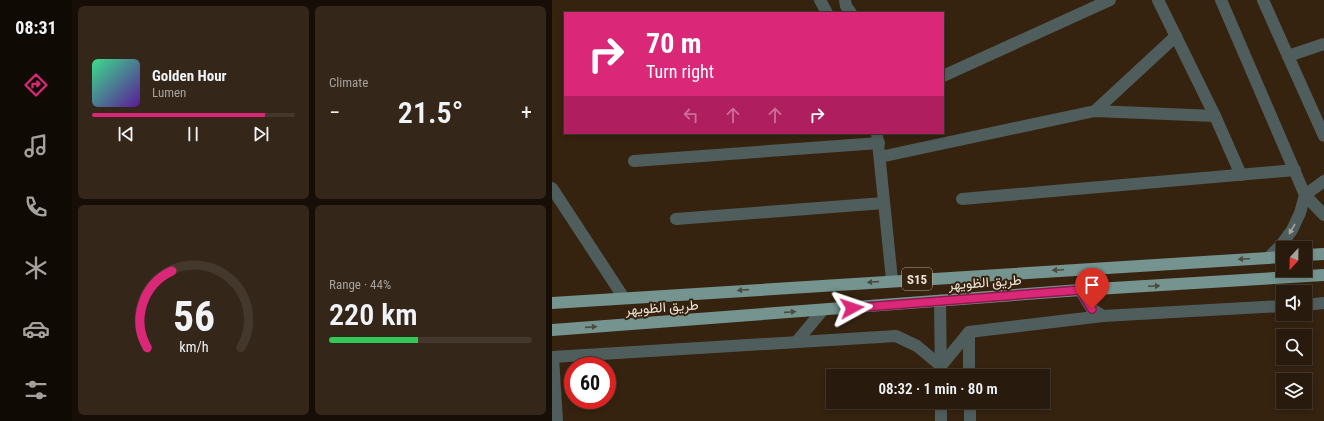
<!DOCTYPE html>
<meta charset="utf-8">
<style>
body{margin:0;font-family:"Roboto Condensed",Vazirmatn,sans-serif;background:#34271a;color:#f1f3f6;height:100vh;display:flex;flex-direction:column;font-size:15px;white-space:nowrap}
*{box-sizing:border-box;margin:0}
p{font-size:13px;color:#a5a19d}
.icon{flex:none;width:22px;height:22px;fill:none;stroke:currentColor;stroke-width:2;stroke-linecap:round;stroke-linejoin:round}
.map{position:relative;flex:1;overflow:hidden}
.details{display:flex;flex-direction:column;gap:6px;padding:6px;background:#160e07;width:480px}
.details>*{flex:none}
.hud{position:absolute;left:12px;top:12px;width:380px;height:122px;border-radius:0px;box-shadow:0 2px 6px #0003,0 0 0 1px #44382d;background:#db2777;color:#fff;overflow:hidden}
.needle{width:26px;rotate:202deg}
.tools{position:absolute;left:724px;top:241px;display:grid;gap:8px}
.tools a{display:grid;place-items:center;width:36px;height:36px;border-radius:0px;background:#281a0c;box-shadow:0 2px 6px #0003,0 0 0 1px #44382d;font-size:20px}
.speed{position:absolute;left:12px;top:357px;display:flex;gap:8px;font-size:20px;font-weight:700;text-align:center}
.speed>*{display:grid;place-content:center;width:52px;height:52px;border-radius:50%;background:#281a0c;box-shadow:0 2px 6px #0003,0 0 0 1px #44382d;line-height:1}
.speed .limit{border:6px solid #d22;background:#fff;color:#111}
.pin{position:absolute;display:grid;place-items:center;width:34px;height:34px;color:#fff;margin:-41px -17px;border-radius:50% 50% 50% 0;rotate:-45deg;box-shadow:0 0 4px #0007}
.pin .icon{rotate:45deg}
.me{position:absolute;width:44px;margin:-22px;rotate:85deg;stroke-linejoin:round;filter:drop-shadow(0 0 3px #0008)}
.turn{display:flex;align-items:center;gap:14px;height:84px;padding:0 16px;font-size:18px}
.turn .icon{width:52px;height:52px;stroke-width:2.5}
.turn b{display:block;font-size:28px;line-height:34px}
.lanes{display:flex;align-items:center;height:38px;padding:0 16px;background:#0003;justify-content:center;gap:20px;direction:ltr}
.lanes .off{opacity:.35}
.big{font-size:30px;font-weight:600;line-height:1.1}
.details .card{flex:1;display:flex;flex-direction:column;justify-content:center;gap:6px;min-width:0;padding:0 14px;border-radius:6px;background:#34271a}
.details .dial{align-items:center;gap:0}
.dial svg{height:104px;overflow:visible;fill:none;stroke:#44382d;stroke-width:7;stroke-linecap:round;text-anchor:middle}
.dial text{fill:#f1f3f6;stroke:none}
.song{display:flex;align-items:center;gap:12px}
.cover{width:48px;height:48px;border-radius:6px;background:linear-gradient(135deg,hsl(150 70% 55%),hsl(270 70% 35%))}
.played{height:4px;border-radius:2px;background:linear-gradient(90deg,#db2777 85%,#44382d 85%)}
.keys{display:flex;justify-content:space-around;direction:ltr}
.heat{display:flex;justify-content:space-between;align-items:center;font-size:22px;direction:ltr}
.charge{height:6px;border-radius:3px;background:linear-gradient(90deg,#34c759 44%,#44382d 0)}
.details .tiles{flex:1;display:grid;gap:6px;grid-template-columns:repeat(2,1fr)}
.trip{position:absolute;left:274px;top:369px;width:224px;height:40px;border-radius:0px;background:#281a0c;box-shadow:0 2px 6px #0003,0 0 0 1px #44382d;font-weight:600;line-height:40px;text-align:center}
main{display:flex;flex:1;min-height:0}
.dock{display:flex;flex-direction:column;width:72px;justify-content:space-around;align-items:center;background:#100a05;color:#a5a19d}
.dock .icon{width:28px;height:28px}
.dock .active{color:#db2777}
.dock b{font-size:18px;color:#f1f3f6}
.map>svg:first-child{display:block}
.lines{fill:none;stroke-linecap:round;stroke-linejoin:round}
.minor{stroke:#4f5e5c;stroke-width:12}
.major{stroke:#759490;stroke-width:12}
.oneway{fill:#a6a69f}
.oneway2{fill:#4b4b3d}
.route-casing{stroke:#8e194d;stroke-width:10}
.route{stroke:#db2777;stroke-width:7}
.labels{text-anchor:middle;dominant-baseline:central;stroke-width:4;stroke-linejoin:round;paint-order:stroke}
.shield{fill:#352310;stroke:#b6a89a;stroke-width:1}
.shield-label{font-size:13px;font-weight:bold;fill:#ede1d5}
.street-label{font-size:14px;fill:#ede1d5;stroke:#352310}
</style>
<main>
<nav class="dock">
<b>08:31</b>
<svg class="icon active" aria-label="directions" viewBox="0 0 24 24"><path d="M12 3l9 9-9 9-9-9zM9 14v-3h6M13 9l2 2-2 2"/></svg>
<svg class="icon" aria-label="music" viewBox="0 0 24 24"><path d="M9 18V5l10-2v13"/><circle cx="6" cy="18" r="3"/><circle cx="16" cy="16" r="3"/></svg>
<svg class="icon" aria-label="phone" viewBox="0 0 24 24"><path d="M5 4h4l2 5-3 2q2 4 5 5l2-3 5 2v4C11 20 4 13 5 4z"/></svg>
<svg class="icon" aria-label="climate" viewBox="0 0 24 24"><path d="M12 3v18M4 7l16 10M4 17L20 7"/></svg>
<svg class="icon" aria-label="car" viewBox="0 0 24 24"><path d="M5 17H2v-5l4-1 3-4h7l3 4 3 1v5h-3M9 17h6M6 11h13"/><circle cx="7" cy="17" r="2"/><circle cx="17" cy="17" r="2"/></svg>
<svg class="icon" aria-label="filters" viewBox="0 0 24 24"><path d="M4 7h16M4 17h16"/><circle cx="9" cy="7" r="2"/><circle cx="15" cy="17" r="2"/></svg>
</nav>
<section class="details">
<div class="tiles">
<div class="card">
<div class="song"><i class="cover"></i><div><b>Golden Hour</b><p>Lumen</p></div></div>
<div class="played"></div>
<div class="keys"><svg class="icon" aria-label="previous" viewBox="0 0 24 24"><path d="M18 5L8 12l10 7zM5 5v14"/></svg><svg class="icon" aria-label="pause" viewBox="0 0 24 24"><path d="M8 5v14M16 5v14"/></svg><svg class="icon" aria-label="next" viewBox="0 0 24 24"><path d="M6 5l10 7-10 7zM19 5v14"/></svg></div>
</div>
<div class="card"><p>Climate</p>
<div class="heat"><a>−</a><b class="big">21.5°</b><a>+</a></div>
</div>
<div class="card dial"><svg viewBox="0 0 100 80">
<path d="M14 69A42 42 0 1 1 86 69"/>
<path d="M14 69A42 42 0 0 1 33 10" stroke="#db2777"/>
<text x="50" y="56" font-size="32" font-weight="700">56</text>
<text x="50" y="72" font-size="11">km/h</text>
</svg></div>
<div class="card"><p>Range · 44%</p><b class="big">220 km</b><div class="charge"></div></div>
</div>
</section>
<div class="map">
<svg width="772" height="421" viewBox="0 0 772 421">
<rect width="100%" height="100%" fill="#352310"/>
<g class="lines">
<g class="minor">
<polyline points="268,0 275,13"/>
<polyline points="293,0 294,6 299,13"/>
<polyline points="606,0 663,116 689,175"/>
<polyline points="669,0 753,195 772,215"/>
<polyline points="711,0 736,56 772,44"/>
<polyline points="736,56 772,136"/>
<polyline points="391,76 558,0"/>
<polyline points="543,111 624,36"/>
<polyline points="325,133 340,280"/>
<polyline points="328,157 543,111 663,116"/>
<polyline points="82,161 327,143"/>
<polyline points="0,188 72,298"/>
<polyline points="410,199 743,170"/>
<polyline points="124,219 332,203"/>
<polyline points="716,258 729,245 740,230 748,213 753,195 772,181"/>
<polyline points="528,290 540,309 551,316 731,306"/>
<polyline points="388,301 389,376"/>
<polyline points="753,305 772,303"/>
<polyline points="417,332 417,376"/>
<polyline points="245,341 271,310"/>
<polyline points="0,357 344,336 365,346 389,366 417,332 551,316"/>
<polyline points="1,357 5,421"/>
<polyline points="389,402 389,421"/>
<polyline points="418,402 418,421"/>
</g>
<g class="major">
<polyline points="753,255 772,254"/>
<polyline points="0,303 731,257"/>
<polyline points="0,330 528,290 772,275"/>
</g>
</g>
<defs><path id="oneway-solid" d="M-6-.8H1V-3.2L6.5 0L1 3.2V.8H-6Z"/></defs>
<use class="oneway" href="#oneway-solid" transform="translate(740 229) rotate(120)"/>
<g class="oneway2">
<use href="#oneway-solid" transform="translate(692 259) rotate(177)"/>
<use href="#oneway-solid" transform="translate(506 270) rotate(177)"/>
<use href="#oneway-solid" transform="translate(321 282) rotate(176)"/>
<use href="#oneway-solid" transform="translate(602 286) rotate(-3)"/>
<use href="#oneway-solid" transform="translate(191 290) rotate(176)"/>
<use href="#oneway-solid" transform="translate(238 312) rotate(-4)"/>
<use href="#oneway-solid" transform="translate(39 327) rotate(-4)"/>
</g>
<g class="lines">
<g class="route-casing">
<polyline id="route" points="300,308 528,290 540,309"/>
</g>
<use href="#route" class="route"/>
</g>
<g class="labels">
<rect class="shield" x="350" y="268" width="30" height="22" rx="3"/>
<g class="shield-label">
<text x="365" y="279">S15</text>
</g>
<g class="street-label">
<text transform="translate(433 282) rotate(-4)">طريق الظويهر</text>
<text transform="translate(110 307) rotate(-4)">طريق الظويهر</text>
</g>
</g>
</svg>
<div class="tools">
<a><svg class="needle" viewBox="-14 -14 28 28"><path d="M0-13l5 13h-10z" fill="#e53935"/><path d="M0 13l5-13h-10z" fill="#a5a19d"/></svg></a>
<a><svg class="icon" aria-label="sound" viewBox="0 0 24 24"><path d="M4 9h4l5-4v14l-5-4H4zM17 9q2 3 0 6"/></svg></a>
<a><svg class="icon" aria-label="search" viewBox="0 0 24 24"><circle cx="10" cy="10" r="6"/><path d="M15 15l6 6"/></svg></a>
<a><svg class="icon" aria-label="layers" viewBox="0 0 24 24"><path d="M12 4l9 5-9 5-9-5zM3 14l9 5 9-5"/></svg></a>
</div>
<div class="speed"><div class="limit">60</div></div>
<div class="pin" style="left:540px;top:309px;background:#d93025"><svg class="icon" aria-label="arrive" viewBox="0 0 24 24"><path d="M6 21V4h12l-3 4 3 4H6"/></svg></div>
<svg class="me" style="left:300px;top:308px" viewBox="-20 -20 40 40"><path d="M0-17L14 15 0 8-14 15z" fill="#db2777" stroke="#fff" stroke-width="4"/></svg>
<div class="trip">08:32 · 1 min · 80 m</div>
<div class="hud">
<div class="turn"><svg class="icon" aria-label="right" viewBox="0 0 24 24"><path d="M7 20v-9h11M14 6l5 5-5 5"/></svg><div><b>70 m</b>Turn right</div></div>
<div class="lanes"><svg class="icon off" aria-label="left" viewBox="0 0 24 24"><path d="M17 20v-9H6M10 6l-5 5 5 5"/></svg><svg class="icon off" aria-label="ahead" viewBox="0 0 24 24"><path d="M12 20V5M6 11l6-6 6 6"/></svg><svg class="icon off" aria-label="ahead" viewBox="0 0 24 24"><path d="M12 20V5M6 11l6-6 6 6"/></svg><svg class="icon" aria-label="right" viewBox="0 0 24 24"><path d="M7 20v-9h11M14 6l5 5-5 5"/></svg></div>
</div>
</div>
</main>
